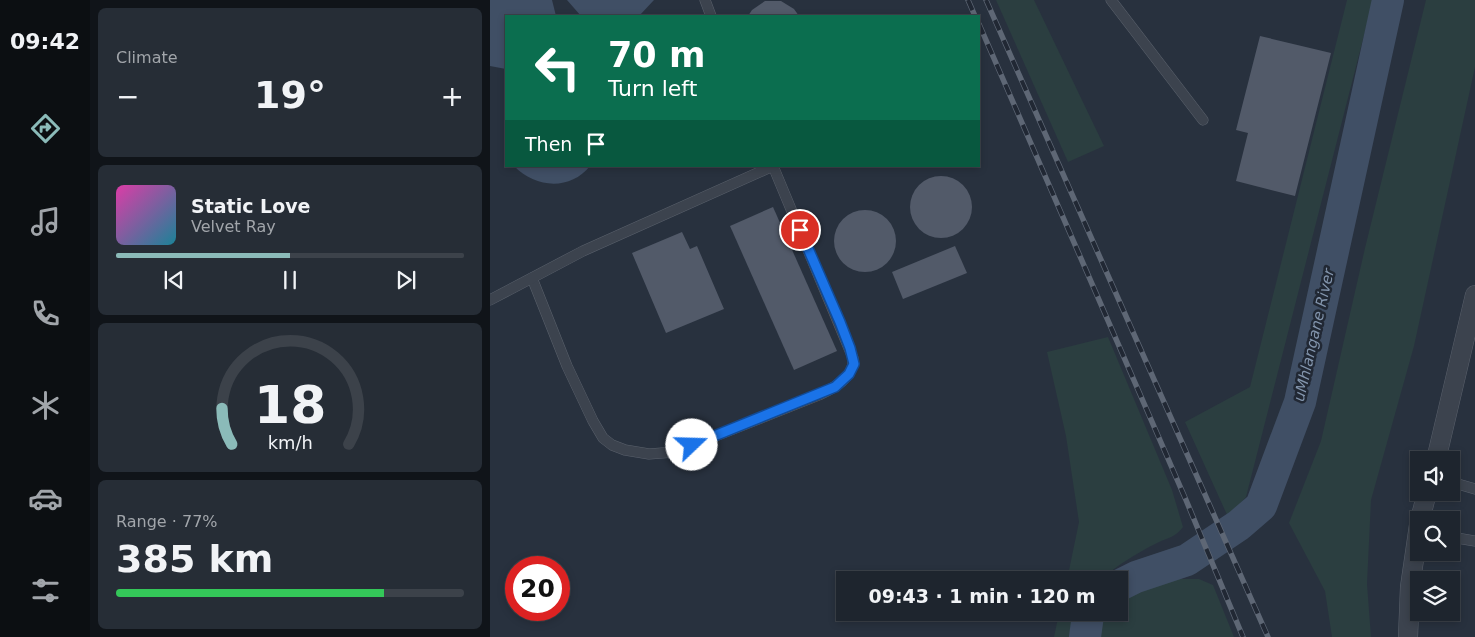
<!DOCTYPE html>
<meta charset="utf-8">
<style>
body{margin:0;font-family:"DejaVu Sans",sans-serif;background:#262d36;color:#f1f3f6;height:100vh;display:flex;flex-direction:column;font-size:19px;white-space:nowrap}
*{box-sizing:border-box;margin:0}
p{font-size:16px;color:#a1a5aa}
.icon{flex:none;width:28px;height:28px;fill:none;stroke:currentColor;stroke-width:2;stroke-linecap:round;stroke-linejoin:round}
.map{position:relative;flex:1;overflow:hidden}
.sheet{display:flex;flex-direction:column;gap:8px;padding:8px;background:#101419;width:400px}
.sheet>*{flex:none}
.banner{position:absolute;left:15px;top:15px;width:475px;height:152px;border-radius:0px;box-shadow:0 2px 8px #0003,0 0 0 1px #3c424a;background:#0b6e4f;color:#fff;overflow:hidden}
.buttons{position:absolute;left:920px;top:451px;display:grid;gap:10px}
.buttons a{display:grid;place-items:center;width:50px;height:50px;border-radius:0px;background:#1e252e;box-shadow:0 2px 8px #0003,0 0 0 1px #3c424a;font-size:25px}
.speed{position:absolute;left:15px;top:556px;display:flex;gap:10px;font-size:25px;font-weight:700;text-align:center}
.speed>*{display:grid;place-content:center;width:65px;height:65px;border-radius:50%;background:#1e252e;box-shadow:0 2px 8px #0003,0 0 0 1px #3c424a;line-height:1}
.speed .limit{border:8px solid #d22;background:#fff;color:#111}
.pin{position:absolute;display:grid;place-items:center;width:42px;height:42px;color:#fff;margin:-21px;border:2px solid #fff;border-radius:50%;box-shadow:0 1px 5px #0007}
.me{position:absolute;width:55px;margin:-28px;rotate:69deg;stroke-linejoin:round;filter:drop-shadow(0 0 4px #0008)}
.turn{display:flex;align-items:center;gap:18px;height:105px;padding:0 20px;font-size:22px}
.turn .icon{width:65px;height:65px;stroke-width:2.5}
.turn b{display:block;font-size:35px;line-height:42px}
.then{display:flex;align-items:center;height:48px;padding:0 20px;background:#0003;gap:10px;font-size:19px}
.big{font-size:38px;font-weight:700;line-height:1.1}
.sheet .card{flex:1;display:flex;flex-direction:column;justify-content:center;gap:8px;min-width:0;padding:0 18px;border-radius:8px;background:#262d36}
.sheet .dial{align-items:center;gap:0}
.dial svg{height:130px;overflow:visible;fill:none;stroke:#3c424a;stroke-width:7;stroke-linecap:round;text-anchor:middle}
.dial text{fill:#f1f3f6;stroke:none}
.song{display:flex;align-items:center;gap:15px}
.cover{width:60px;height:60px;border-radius:8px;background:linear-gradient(135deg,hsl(320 70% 55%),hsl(190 70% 35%))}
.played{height:5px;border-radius:2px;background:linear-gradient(90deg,#8bbbb9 50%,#3c424a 50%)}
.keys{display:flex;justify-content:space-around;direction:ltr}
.heat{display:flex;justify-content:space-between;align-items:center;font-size:28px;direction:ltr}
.charge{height:8px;border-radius:4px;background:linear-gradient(90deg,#34c759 77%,#3c424a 0)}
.trip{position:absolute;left:346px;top:571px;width:292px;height:50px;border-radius:0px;background:#1e252e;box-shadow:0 2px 8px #0003,0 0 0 1px #3c424a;font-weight:700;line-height:50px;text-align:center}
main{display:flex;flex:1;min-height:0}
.menu{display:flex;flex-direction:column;width:90px;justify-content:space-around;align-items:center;background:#0c0f12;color:#a1a5aa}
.menu .icon{width:35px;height:35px}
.menu .selected{color:#8bbbb9}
.menu b{font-size:22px;color:#f1f3f6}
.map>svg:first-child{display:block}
.green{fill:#2b3e40}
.water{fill:#404f65}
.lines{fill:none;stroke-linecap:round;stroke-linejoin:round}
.river{stroke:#404f65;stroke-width:32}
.building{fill:#525a69}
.service-casing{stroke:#5a616c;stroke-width:11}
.minor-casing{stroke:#5a616c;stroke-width:20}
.service{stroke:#3c434e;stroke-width:10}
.minor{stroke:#3c434e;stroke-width:19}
.rail-casing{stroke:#5e6775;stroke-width:5.5}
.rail{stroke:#212834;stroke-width:4;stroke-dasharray:11;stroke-linecap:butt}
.route-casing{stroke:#114b97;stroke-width:12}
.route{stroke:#1a73e8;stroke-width:9}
.labels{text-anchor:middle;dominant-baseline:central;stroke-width:5;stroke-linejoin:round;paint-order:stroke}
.water-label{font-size:15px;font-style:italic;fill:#8395ad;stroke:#212834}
</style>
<main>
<nav class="menu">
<b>09:42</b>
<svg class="icon selected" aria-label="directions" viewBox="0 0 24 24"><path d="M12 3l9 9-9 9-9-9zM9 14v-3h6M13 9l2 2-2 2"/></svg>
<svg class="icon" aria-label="music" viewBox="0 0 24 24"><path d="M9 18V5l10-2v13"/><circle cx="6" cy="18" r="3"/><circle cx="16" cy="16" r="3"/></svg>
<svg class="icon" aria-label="phone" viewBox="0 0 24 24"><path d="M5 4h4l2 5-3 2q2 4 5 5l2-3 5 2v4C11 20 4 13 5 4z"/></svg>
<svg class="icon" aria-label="climate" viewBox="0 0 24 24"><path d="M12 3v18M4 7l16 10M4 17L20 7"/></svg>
<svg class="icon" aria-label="car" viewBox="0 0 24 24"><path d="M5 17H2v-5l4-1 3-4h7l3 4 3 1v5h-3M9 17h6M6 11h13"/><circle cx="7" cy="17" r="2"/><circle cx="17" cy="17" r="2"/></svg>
<svg class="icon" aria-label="filters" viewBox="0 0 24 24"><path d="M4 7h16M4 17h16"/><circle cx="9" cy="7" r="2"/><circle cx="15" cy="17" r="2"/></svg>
</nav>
<section class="sheet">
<div class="card"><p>Climate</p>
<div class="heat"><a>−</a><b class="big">19°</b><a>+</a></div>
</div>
<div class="card">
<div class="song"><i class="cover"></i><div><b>Static Love</b><p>Velvet Ray</p></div></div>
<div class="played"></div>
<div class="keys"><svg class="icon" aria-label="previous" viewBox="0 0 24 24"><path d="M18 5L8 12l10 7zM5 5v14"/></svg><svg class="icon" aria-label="pause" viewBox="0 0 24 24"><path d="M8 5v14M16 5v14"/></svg><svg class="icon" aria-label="next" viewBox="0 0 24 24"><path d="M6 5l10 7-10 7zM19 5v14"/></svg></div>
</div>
<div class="card dial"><svg viewBox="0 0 100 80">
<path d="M14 69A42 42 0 1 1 86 69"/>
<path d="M14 69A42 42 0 0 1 8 47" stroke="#8bbbb9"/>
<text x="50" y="56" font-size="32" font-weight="700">18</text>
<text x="50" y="72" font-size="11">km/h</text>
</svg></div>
<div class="card"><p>Range · 77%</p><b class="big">385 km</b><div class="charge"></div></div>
</section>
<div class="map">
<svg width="985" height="637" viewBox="0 0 985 637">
<rect width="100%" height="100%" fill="#28313e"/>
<g class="green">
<polygon points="506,0 544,0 614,146 578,162"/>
<polygon points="857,0 883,0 756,497 738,517 695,422 760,387"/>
<polygon points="936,0 985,0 985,67 924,346 881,500 877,584 881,637 842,637 835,591 799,523 831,441 875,248"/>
<path d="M618,337L682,490L693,527C686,537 677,538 667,543C647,553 627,565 611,580H577L589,522L576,436L557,352Z"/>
<polygon points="674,579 709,579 723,585 744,637 607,637 613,617 617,613 630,612 630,601 633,598"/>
<polygon points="569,613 584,613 579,637 564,637"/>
</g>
<g class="water">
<polygon points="0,0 62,0 66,16 16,16 16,69 0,66"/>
<polygon points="77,0 164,0 149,16 91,16"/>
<path d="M24,166H100C80,191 45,188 24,166Z"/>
</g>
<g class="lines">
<g class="river">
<polyline points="630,585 646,577 697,560 749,525 771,506 810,402 898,0"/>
<polyline points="595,637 598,615 600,612"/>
</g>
</g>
<g class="building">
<polygon points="275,1 291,1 304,9 309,16 258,16 262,10"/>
<polygon points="770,36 841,53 805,196 746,181 758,133 746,130"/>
<circle cx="451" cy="207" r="31"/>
<polygon points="283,207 347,351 304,370 240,226"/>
<circle cx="375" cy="241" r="31"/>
<polygon points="192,232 200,249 207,246 234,309 176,333 142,253"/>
<polygon points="465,246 477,273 413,299 402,272"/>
</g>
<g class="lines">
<g class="service-casing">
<g id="service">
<polyline points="215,0 221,16"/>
<polyline points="621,0 713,120"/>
<path d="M42,278L77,366L103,421L113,438L122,445L135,450L159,454L185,452L329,395C344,388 365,377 363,358L283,166"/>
<polyline points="0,300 93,251 283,166"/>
<polyline points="961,482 985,489"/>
<polyline points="961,537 985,541"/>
</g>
</g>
<g class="minor-casing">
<g id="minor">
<polyline points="946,460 985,295"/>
<polyline points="930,520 937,492"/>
<polyline points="918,637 920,587 929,525"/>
</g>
</g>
<use href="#service" class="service"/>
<use href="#minor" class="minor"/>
<g class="rail-casing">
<g id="rail">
<polyline points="478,0 485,16"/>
<polyline points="496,0 778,637"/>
<polyline points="489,24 696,500 753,637"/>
</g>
</g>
<use href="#rail" class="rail"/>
</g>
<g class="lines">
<g class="route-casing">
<polyline id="route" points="202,445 345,387 359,374 364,364 360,348 350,322 310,230"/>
</g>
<use href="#route" class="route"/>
</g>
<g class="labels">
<g class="water-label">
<text transform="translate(824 335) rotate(-77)">uMhlangane River</text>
</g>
</g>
</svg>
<div class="buttons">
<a><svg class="icon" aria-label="sound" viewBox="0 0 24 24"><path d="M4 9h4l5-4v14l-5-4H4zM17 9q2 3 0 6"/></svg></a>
<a><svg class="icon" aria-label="search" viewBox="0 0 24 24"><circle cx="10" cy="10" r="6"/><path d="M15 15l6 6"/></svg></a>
<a><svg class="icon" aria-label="layers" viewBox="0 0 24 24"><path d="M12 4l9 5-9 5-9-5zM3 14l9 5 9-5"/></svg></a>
</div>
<div class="speed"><div class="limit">20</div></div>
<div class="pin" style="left:310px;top:230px;background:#d93025"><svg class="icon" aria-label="arrive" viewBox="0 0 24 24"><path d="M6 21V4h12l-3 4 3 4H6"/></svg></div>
<svg class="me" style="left:202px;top:445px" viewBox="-20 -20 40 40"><circle r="19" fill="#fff"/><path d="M0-13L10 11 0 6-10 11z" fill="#1a73e8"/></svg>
<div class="trip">09:43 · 1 min · 120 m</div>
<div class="banner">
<div class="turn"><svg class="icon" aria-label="left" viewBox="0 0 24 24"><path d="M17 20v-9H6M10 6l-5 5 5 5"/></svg><div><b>70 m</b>Turn left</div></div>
<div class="then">Then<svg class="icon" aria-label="arrive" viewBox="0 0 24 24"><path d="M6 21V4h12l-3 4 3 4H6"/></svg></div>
</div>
</div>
</main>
